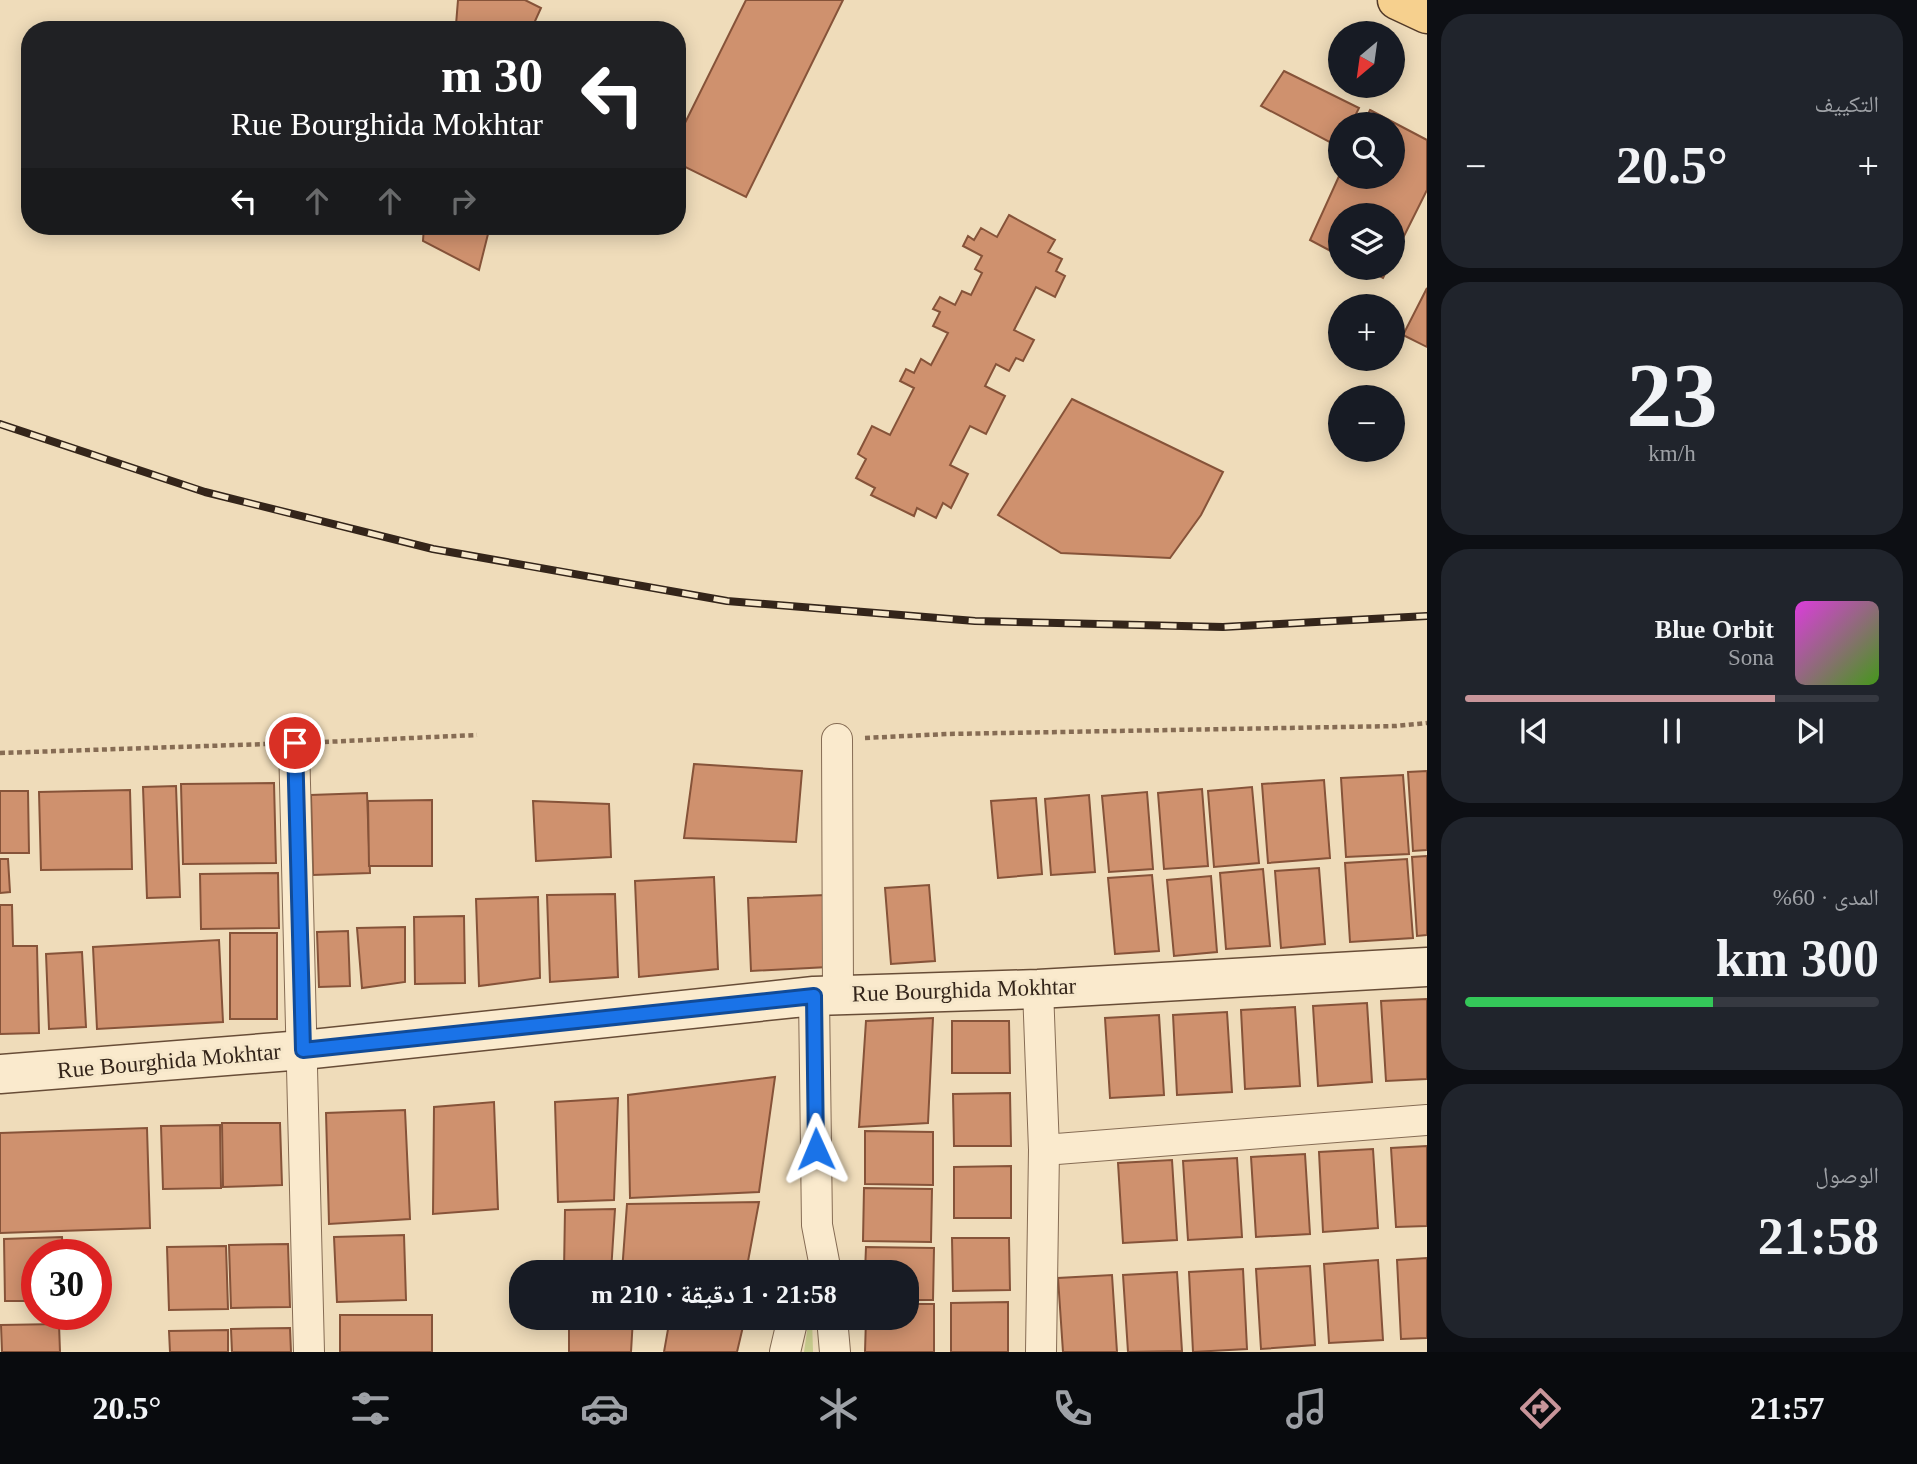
<!DOCTYPE html>
<html lang="ar">
<meta charset="utf-8">
<style>
body{margin:0;font-family:"Times New Roman","Noto Naskh Arabic",serif;background:#20242c;color:#f1f3f6;direction:rtl;height:100vh;display:flex;flex-direction:column;font-size:26px;white-space:nowrap}
*{box-sizing:border-box;margin:0}
p{font-size:23px;color:#9ea1a6}
.icon{flex:none;width:38px;height:38px;fill:none;stroke:currentColor;stroke-width:2;stroke-linecap:round;stroke-linejoin:round}
.map{position:relative;flex:1;overflow:hidden;direction:ltr}
.drawer{display:flex;flex-direction:column;gap:14px;padding:14px;background:#0d0f14;width:490px}
.drawer>*{flex:none}
.banner{position:absolute;left:21px;top:21px;width:665px;height:214px;border-radius:28px;box-shadow:0 4px 18px #0003;direction:rtl;background:#202124;color:#fff;overflow:hidden}
.needle{width:46px;rotate:209deg}
.controls{position:absolute;left:1328px;top:21px;display:grid;gap:14px}
.controls a{display:grid;place-items:center;width:77px;height:77px;border-radius:50%;background:#171b24;box-shadow:0 4px 18px #0003;font-size:35px}
.speed{position:absolute;left:21px;top:1239px;display:flex;gap:14px;font-size:35px;font-weight:700;text-align:center}
.speed>*{display:grid;place-content:center;width:91px;height:91px;border-radius:50%;background:#171b24;box-shadow:0 4px 18px #0003;line-height:1}
.speed .limit{border:10px solid #d22;background:#fff;color:#111}
.pin{position:absolute;display:grid;place-items:center;width:60px;height:60px;color:#fff;margin:-30px;border:4px solid #fff;border-radius:50%;box-shadow:0 2px 7px #0007}
.me{position:absolute;width:77px;margin:-38px;rotate:359deg;stroke-linejoin:round;filter:drop-shadow(0 0 5px #0008)}
.turn{display:flex;align-items:center;gap:24px;height:147px;padding:0 28px;font-size:32px}
.turn .icon{width:91px;height:91px;stroke-width:2.5}
.turn b{display:block;font-size:49px;line-height:60px}
.lanes{display:flex;align-items:center;height:66px;padding:0 28px;background:#0003;justify-content:center;gap:35px;direction:ltr}
.lanes .off{opacity:.35}
.big{font-size:52px;font-weight:700;line-height:1.1}
.drawer .tile{flex:1;display:flex;flex-direction:column;justify-content:center;gap:10px;min-width:0;padding:0 24px;border-radius:28px;background:#20242c}
.drawer .dial{align-items:center;gap:0}
.dial b{font-size:91px;line-height:1}
.song{display:flex;align-items:center;gap:21px}
.cover{width:84px;height:84px;border-radius:10px;background:linear-gradient(135deg,hsl(300 70% 55%),hsl(100 70% 35%))}
.played{height:7px;border-radius:4px;background:linear-gradient(90deg,#c8959a 75%,#363941 75%)}
.keys{display:flex;justify-content:space-around;direction:ltr}
.heat{display:flex;justify-content:space-between;align-items:center;font-size:38px;direction:ltr}
.charge{height:10px;border-radius:5px;background:linear-gradient(90deg,#34c759 60%,#363941 0)}
.trip{position:absolute;left:509px;top:1260px;width:410px;height:70px;border-radius:28px;background:#171b24;box-shadow:0 4px 18px #0003;font-weight:700;line-height:70px;text-align:center;direction:rtl}
.dock{display:flex;height:112px;justify-content:space-around;align-items:center;background:#090b0e;color:#9ea1a6}
.dock .icon{width:49px;height:49px}
.dock .active{color:#c8959a}
.dock b{font-size:32px;color:#f1f3f6}
main{display:flex;flex:1;min-height:0}
.map>svg:first-child{display:block}
.green{fill:#c9cd8e}
.building{fill:#cf916e;stroke:#865339;stroke-width:2}
.lines{fill:none;stroke-linecap:round;stroke-linejoin:round}
.minor-casing{stroke:#866c54;stroke-width:32}
.secondary-casing{stroke:#684d37;stroke-width:41}
.primary-casing{stroke:#533a29;stroke-width:41}
.path{stroke:#866c54;stroke-width:4.5;stroke-dasharray:5 3.5;stroke-linecap:butt}
.minor{stroke:#faeacd;stroke-width:30}
.secondary{stroke:#faeacd;stroke-width:38}
.primary{stroke:#f6d08e;stroke-width:38}
.rail-casing{stroke:#34251a;stroke-width:8}
.rail{stroke:#f6e7ca;stroke-width:5;stroke-dasharray:16;stroke-linecap:butt}
.route-casing{stroke:#114b97;stroke-width:18}
.route{stroke:#1a73e8;stroke-width:12}
.labels{text-anchor:middle;dominant-baseline:central;stroke-width:6;stroke-linejoin:round;paint-order:stroke}
.street-label{font-size:23px;fill:#34251a;stroke:#f6e7ca}
</style>
<main>
<section class="drawer">
<div class="tile"><p>التكييف</p>
<div class="heat"><a>−</a><b class="big">20.5°</b><a>+</a></div>
</div>
<div class="tile dial"><b>23</b><p>km/h</p></div>
<div class="tile">
<div class="song"><i class="cover"></i><div><b>Blue Orbit</b><p>Sona</p></div></div>
<div class="played"></div>
<div class="keys"><svg class="icon" aria-label="previous" viewBox="0 0 24 24"><path d="M18 5L8 12l10 7zM5 5v14"/></svg><svg class="icon" aria-label="pause" viewBox="0 0 24 24"><path d="M8 5v14M16 5v14"/></svg><svg class="icon" aria-label="next" viewBox="0 0 24 24"><path d="M6 5l10 7-10 7zM19 5v14"/></svg></div>
</div>
<div class="tile"><p>المدى · 60%</p><b class="big">300 km</b><div class="charge"></div></div>
<div class="tile"><p>الوصول</p><b class="big">21:58</b></div>
</section>
<div class="map">
<svg width="1427" height="1352" viewBox="0 0 1427 1352">
<rect width="100%" height="100%" fill="#efdcba"/>
<polygon class="green" points="809,1318 812,1318 813,1352 804,1352"/>
<g class="building">
<polygon points="458,0 525,0 541,8 531,30 467,30 456,25"/>
<polygon points="746,0 843,0 746,197 677,163 677,139"/>
<polygon points="1284,71 1359,108 1351,124 1340,124 1339,147 1261,106"/>
<polygon points="1370,110 1427,140 1427,190 1393,258 1393,215 1340,215 1340,256 1310,240 1340,174 1340,177 1393,177 1393,124 1363,124"/>
<polygon points="1009,215 1055,240 1048,252 1062,259 1056,271 1065,276 1055,297 1036,287 1014,330 1034,340 1023,361 1016,358 1009,371 996,364 985,386 1005,396 986,434 970,426 950,465 968,474 951,508 943,503 936,518 917,508 914,516 871,495 875,488 856,478 866,459 858,454 872,426 890,435 914,388 900,381 906,369 914,373 921,359 931,365 948,333 933,326 940,312 933,309 940,297 955,305 962,291 971,295 982,273 975,269 982,256 963,246 968,236 974,240 981,228 997,237"/>
<polygon points="424,226 490,226 479,270 423,241"/>
<polygon points="1364,268 1388,268 1383,278"/>
<polygon points="1427,288 1427,347 1403,335"/>
<polygon points="1072,399 1223,472 1201,515 1170,558 1061,553 998,515"/>
<polygon points="694,764 802,771 796,842 684,838"/>
<polygon points="1427,771 1427,850 1413,851 1408,772"/>
<polygon points="1403,775 1409,854 1346,857 1341,778"/>
<polygon points="1324,780 1330,858 1268,863 1262,784"/>
<polygon points="274,783 276,863 183,864 181,784"/>
<polygon points="176,786 180,897 147,898 143,787"/>
<polygon points="1252,787 1259,863 1214,867 1208,791"/>
<polygon points="1202,789 1208,866 1164,869 1158,793"/>
<polygon points="130,790 132,869 41,870 39,792"/>
<polygon points="0,791 28,791 29,853 0,853"/>
<polygon points="1147,792 1153,869 1109,872 1102,796"/>
<polygon points="367,793 370,873 313,875 311,795"/>
<polygon points="1089,795 1095,872 1051,875 1045,799"/>
<polygon points="1036,798 1042,874 998,878 991,801"/>
<polygon points="432,800 432,866 369,866 368,801"/>
<polygon points="533,801 609,804 611,857 536,861"/>
<polygon points="1427,856 1427,935 1417,936 1412,857"/>
<polygon points="0,859 8,859 10,892 0,893"/>
<polygon points="1407,859 1413,938 1350,942 1345,863"/>
<polygon points="1319,868 1325,944 1281,948 1275,871"/>
<polygon points="1263,869 1270,946 1226,949 1220,873"/>
<polygon points="278,873 279,928 201,929 200,874"/>
<polygon points="1152,875 1159,951 1115,954 1108,878"/>
<polygon points="1211,876 1217,952 1174,956 1167,880"/>
<polygon points="714,877 718,969 639,977 635,881"/>
<polygon points="929,885 935,961 891,964 885,888"/>
<polygon points="615,894 618,977 550,982 547,895"/>
<polygon points="825,895 828,967 751,971 748,898"/>
<polygon points="538,897 540,978 479,986 476,899"/>
<polygon points="0,905 12,905 13,946 37,946 39,1033 0,1034"/>
<polygon points="464,916 465,983 415,984 414,917"/>
<polygon points="405,927 405,982 362,988 357,928"/>
<polygon points="348,931 350,986 319,987 317,932"/>
<rect x="230" y="933" width="47" height="86"/>
<polygon points="219,940 223,1022 97,1029 93,947"/>
<polygon points="82,952 86,1027 49,1029 46,954"/>
<polygon points="1427,999 1427,1079 1386,1081 1381,1001"/>
<polygon points="1367,1003 1372,1082 1318,1086 1313,1006"/>
<polygon points="1295,1007 1300,1086 1245,1089 1241,1010"/>
<polygon points="1227,1012 1232,1092 1177,1095 1173,1015"/>
<polygon points="1159,1015 1164,1095 1110,1098 1105,1018"/>
<polygon points="933,1018 928,1123 859,1127 866,1021"/>
<polygon points="952,1021 1009,1021 1010,1073 952,1073"/>
<polygon points="775,1077 759,1192 630,1198 628,1095"/>
<polygon points="1010,1093 1011,1146 954,1146 953,1094"/>
<polygon points="618,1098 614,1200 558,1202 555,1102"/>
<polygon points="494,1102 498,1209 433,1214 434,1107"/>
<polygon points="405,1110 410,1219 329,1224 326,1113"/>
<polygon points="222,1123 280,1123 282,1185 223,1187"/>
<polygon points="220,1125 221,1188 163,1189 161,1126"/>
<polygon points="147,1128 150,1228 0,1233 0,1133"/>
<polygon points="865,1131 933,1132 933,1185 865,1184"/>
<polygon points="1427,1146 1427,1226 1396,1227 1391,1148"/>
<polygon points="1373,1149 1378,1228 1323,1232 1319,1152"/>
<polygon points="1305,1154 1310,1234 1256,1237 1251,1157"/>
<polygon points="1237,1158 1242,1237 1188,1240 1183,1161"/>
<polygon points="1172,1160 1177,1240 1123,1243 1118,1163"/>
<polygon points="1011,1166 1011,1218 954,1218 954,1167"/>
<polygon points="864,1188 932,1189 931,1242 863,1241"/>
<polygon points="759,1202 746,1272 622,1272 627,1204"/>
<polygon points="615,1209 611,1272 564,1272 565,1210"/>
<polygon points="404,1235 406,1300 337,1302 334,1237"/>
<polygon points="62,1237 63,1255 37,1255 37,1301 5,1301 4,1239"/>
<polygon points="952,1238 1009,1238 1010,1290 953,1291"/>
<polygon points="288,1244 290,1307 231,1308 229,1245"/>
<polygon points="226,1246 228,1309 169,1310 167,1247"/>
<polygon points="866,1247 934,1248 933,1300 906,1300 906,1272 865,1272"/>
<polygon points="1427,1258 1427,1338 1401,1339 1397,1260"/>
<polygon points="1378,1260 1383,1340 1329,1343 1324,1264"/>
<polygon points="1310,1266 1315,1345 1261,1349 1256,1269"/>
<polygon points="1243,1269 1247,1349 1193,1352 1189,1272"/>
<polygon points="1177,1272 1182,1351 1128,1352 1123,1275"/>
<polygon points="1112,1275 1117,1352 1063,1352 1058,1278"/>
<polygon points="1008,1302 1008,1352 951,1352 951,1303"/>
<polygon points="906,1304 934,1304 934,1352 865,1352 866,1318 906,1318"/>
<rect x="340" y="1315" width="92" height="37"/>
<polygon points="569,1318 633,1318 631,1352 569,1352"/>
<polygon points="670,1318 745,1318 737,1352 664,1352"/>
<polygon points="59,1324 60,1352 2,1352 1,1325"/>
<polygon points="290,1328 291,1352 232,1352 231,1329"/>
<polygon points="228,1330 228,1352 170,1352 169,1331"/>
</g>
<g class="lines">
<g class="minor-casing">
<g id="minor">
<polyline points="837,739 838,994"/>
<polyline points="294,743 309,1352"/>
<polyline points="1038,989 1044,1150 1041,1352"/>
<polyline points="814,996 817,1225 826,1272"/>
<polyline points="1044,1150 1427,1120"/>
<polyline points="832,1318 835,1352"/>
<polyline points="785,1352 793,1318"/>
</g>
</g>
<g class="secondary-casing">
<polyline id="secondary" points="0,1074 303,1050 814,996 1038,989 1427,967"/>
</g>
<g class="primary-casing">
<polyline id="primary" points="1397,0 1427,14"/>
</g>
<g class="path">
<polyline points="865,738 947,734 1396,726 1427,723"/>
<polyline points="324,742 477,735"/>
<polyline points="0,753 266,744"/>
</g>
<use href="#minor" class="minor"/>
<use href="#secondary" class="secondary"/>
<use href="#primary" class="primary"/>
<g class="rail-casing">
<polyline id="rail" points="0,424 205,492 433,549 727,601 975,621 1223,627 1427,616"/>
</g>
<use href="#rail" class="rail"/>
</g>
<g class="lines">
<g class="route-casing">
<polyline id="route" points="295,743 303,1050 814,996 816,1149"/>
</g>
<use href="#route" class="route"/>
</g>
<g class="labels">
<g class="street-label">
<text transform="translate(964 990) rotate(-2)">Rue Bourghida Mokhtar</text>
<text transform="translate(169 1061) rotate(-5)">Rue Bourghida Mokhtar</text>
</g>
</g>
</svg>
<div class="controls">
<a><svg class="needle" viewBox="-14 -14 28 28"><path d="M0-13l5 13h-10z" fill="#e53935"/><path d="M0 13l5-13h-10z" fill="#9ea1a6"/></svg></a>
<a><svg class="icon" aria-label="search" viewBox="0 0 24 24"><circle cx="10" cy="10" r="6"/><path d="M15 15l6 6"/></svg></a>
<a><svg class="icon" aria-label="layers" viewBox="0 0 24 24"><path d="M12 4l9 5-9 5-9-5zM3 14l9 5 9-5"/></svg></a>
<a>+</a>
<a>−</a>
</div>
<div class="speed"><div class="limit">30</div></div>
<div class="pin" style="left:295px;top:743px;background:#d93025"><svg class="icon" aria-label="arrive" viewBox="0 0 24 24"><path d="M6 21V4h12l-3 4 3 4H6"/></svg></div>
<svg class="me" style="left:816px;top:1149px" viewBox="-20 -20 40 40"><path d="M0-17L14 15 0 8-14 15z" fill="#1a73e8" stroke="#fff" stroke-width="4"/></svg>
<div class="trip">21:58 · 1 دقيقة · 210 m</div>
<div class="banner">
<div class="turn"><svg class="icon" aria-label="left" viewBox="0 0 24 24"><path d="M17 20v-9H6M10 6l-5 5 5 5"/></svg><div><b>30 m</b>Rue Bourghida Mokhtar</div></div>
<div class="lanes"><svg class="icon" aria-label="left" viewBox="0 0 24 24"><path d="M17 20v-9H6M10 6l-5 5 5 5"/></svg><svg class="icon off" aria-label="ahead" viewBox="0 0 24 24"><path d="M12 20V5M6 11l6-6 6 6"/></svg><svg class="icon off" aria-label="ahead" viewBox="0 0 24 24"><path d="M12 20V5M6 11l6-6 6 6"/></svg><svg class="icon off" aria-label="right" viewBox="0 0 24 24"><path d="M7 20v-9h11M14 6l5 5-5 5"/></svg></div>
</div>
</div>
</main>
<nav class="dock">
<b>21:57</b>
<svg class="icon active" aria-label="directions" viewBox="0 0 24 24"><path d="M12 3l9 9-9 9-9-9zM9 14v-3h6M13 9l2 2-2 2"/></svg>
<svg class="icon" aria-label="music" viewBox="0 0 24 24"><path d="M9 18V5l10-2v13"/><circle cx="6" cy="18" r="3"/><circle cx="16" cy="16" r="3"/></svg>
<svg class="icon" aria-label="phone" viewBox="0 0 24 24"><path d="M5 4h4l2 5-3 2q2 4 5 5l2-3 5 2v4C11 20 4 13 5 4z"/></svg>
<svg class="icon" aria-label="climate" viewBox="0 0 24 24"><path d="M12 3v18M4 7l16 10M4 17L20 7"/></svg>
<svg class="icon" aria-label="car" viewBox="0 0 24 24"><path d="M5 17H2v-5l4-1 3-4h7l3 4 3 1v5h-3M9 17h6M6 11h13"/><circle cx="7" cy="17" r="2"/><circle cx="17" cy="17" r="2"/></svg>
<svg class="icon" aria-label="filters" viewBox="0 0 24 24"><path d="M4 7h16M4 17h16"/><circle cx="9" cy="7" r="2"/><circle cx="15" cy="17" r="2"/></svg>
<b>20.5°</b>
</nav>
